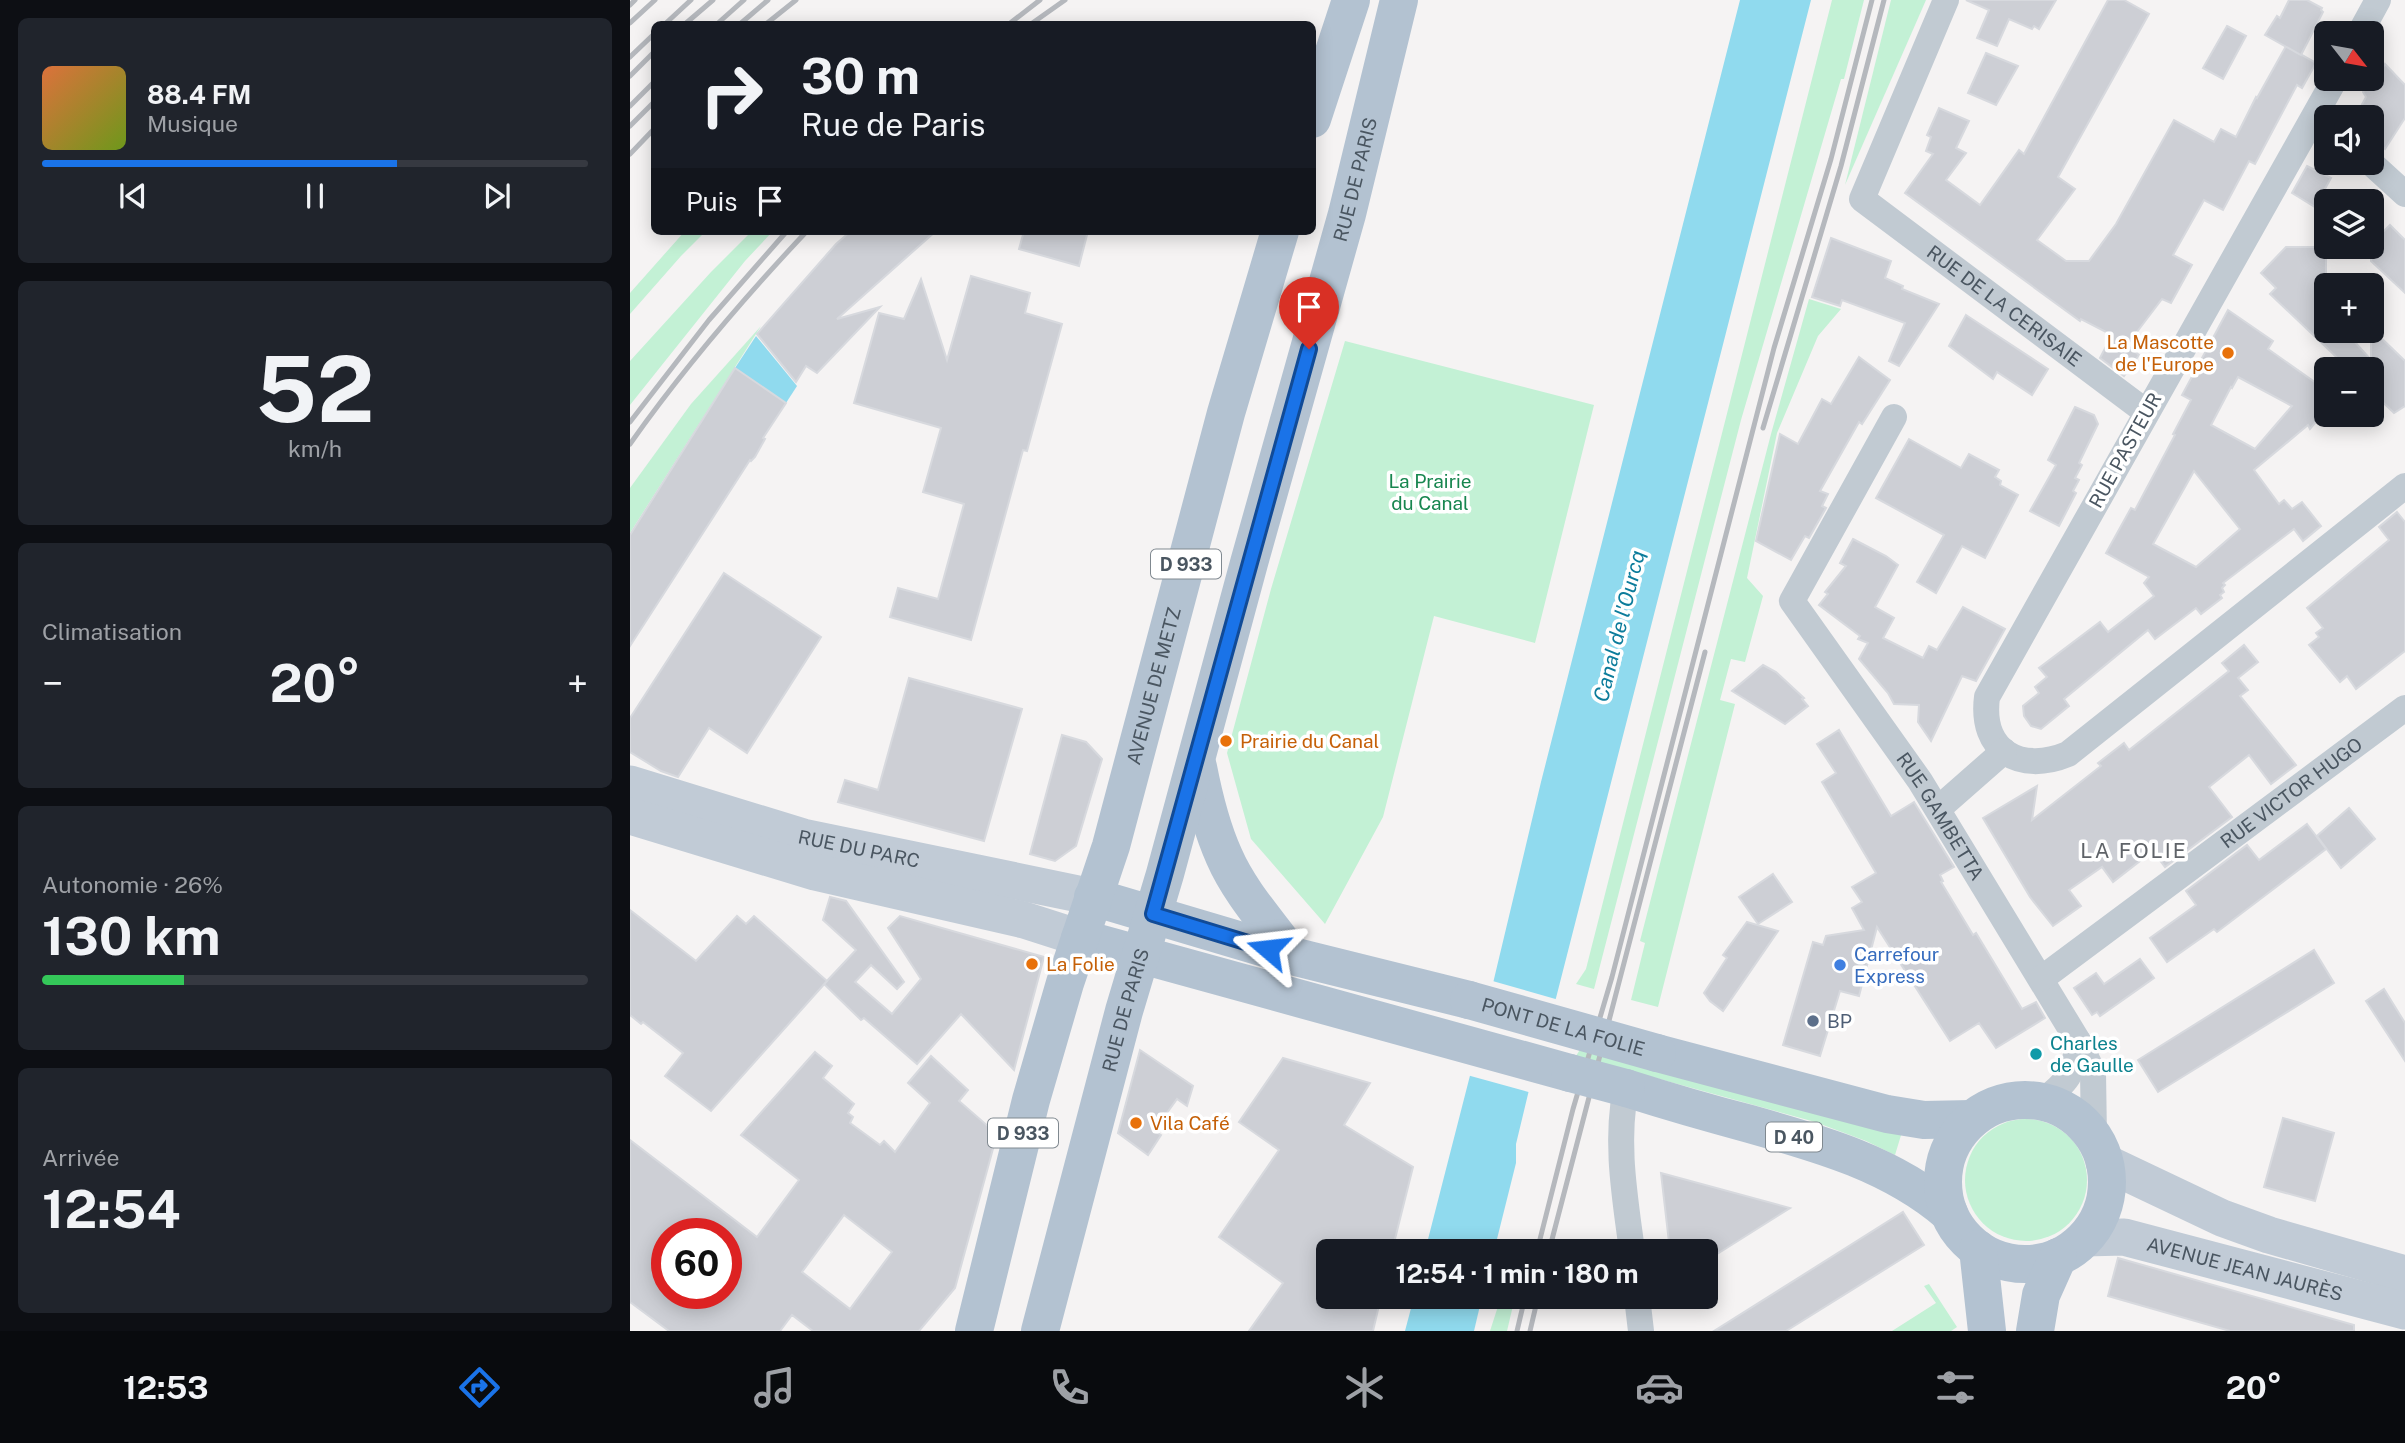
<!DOCTYPE html>
<html lang="fr">
<meta charset="utf-8">
<style>
body{margin:0;font-family:"Public Sans",sans-serif;background:#20242c;color:#f1f3f6;height:100vh;display:flex;flex-direction:column;font-size:26px;white-space:nowrap}
*{box-sizing:border-box;margin:0}
p{font-size:23px;color:#9ea1a6}
.icon{flex:none;width:38px;height:38px;fill:none;stroke:currentColor;stroke-width:2;stroke-linecap:round;stroke-linejoin:round}
.map{position:relative;flex:1;overflow:hidden}
.drawer{display:flex;flex-direction:column;gap:18px;padding:18px;background:#0d0f14;width:630px}
.drawer>*{flex:none}
.guide{position:absolute;left:21px;top:21px;width:665px;height:214px;border-radius:10px;box-shadow:0 4px 18px #0003;background:#171b24;color:#f1f3f6;overflow:hidden}
.needle{width:46px;rotate:121deg}
.tools{position:absolute;left:1684px;top:21px;display:grid;gap:14px}
.tools a{display:grid;place-items:center;width:70px;height:70px;border-radius:10px;background:#171b24;box-shadow:0 4px 18px #0003;font-size:35px}
.speed{position:absolute;left:21px;top:1218px;display:flex;gap:14px;font-size:35px;font-weight:700;text-align:center}
.speed>*{display:grid;place-content:center;width:91px;height:91px;border-radius:50%;background:#171b24;box-shadow:0 4px 18px #0003;line-height:1}
.speed .limit{border:10px solid #d22;background:#fff;color:#111}
.pin{position:absolute;display:grid;place-items:center;width:60px;height:60px;color:#fff;margin:-72px -30px;border-radius:50% 50% 50% 0;rotate:-45deg;box-shadow:0 0 7px #0007}
.pin .icon{rotate:45deg}
.me{position:absolute;width:77px;margin:-38px;rotate:287deg;stroke-linejoin:round;filter:drop-shadow(0 0 5px #0008)}
.turn{display:flex;align-items:center;gap:24px;height:147px;padding:0 35px;font-size:32px}
.turn .icon{width:91px;height:91px;stroke-width:2.5}
.turn b{display:block;font-size:49px;line-height:60px}
.then{display:flex;align-items:center;height:66px;padding:0 35px;background:#0003;gap:14px;font-size:26px}
.big{font-size:52px;font-weight:700;line-height:1.1}
.drawer .tile{flex:1;display:flex;flex-direction:column;justify-content:center;gap:10px;min-width:0;padding:0 24px;border-radius:10px;background:#20242c}
.drawer .dial{align-items:center;gap:0}
.dial b{font-size:91px;line-height:1}
.song{display:flex;align-items:center;gap:21px}
.cover{width:84px;height:84px;border-radius:10px;background:linear-gradient(135deg,hsl(20 70% 55%),hsl(80 70% 35%))}
.played{height:7px;border-radius:4px;background:linear-gradient(90deg,#1a73e8 65%,#363941 65%)}
.keys{display:flex;justify-content:space-around;direction:ltr}
.heat{display:flex;justify-content:space-between;align-items:center;font-size:38px;direction:ltr}
.charge{height:10px;border-radius:5px;background:linear-gradient(90deg,#34c759 26%,#363941 0)}
.trip{position:absolute;left:686px;top:1239px;width:402px;height:70px;border-radius:10px;background:#171b24;box-shadow:0 4px 18px #0003;font-weight:700;line-height:70px;text-align:center}
.tabs{display:flex;height:112px;justify-content:space-around;align-items:center;background:#090b0e;color:#9ea1a6}
.tabs .icon{width:49px;height:49px}
.tabs .current{color:#1a73e8}
.tabs b{font-size:32px;color:#f1f3f6}
main{display:flex;flex:1;min-height:0}
.map>svg:first-child{display:block}
.green{fill:#c3f1d5}
.water{fill:#90daee}
.pier{fill:#f5f3f3}
.building{fill:#cdcfd5;stroke:#d7d9de;stroke-width:2;fill-rule:evenodd}
.lines{fill:none;stroke-linecap:round;stroke-linejoin:round}
.street{stroke:#c1cad2;stroke-width:26}
.secondary{stroke:#c1cbd6;stroke-width:37}
.primary{stroke:#b3c2d1;stroke-width:38}
.rail{stroke:#b5b8bd;stroke-width:5}
.primary-bridge{stroke:#b3c2d1;stroke-width:38}
.route-casing{stroke:#114b97;stroke-width:18}
.route{stroke:#1a73e8;stroke-width:12}
.food-dot{fill:#e8710a;stroke:#fff;stroke-width:2.5}
.shop-dot{fill:#3f7fe0;stroke:#fff;stroke-width:2.5}
.service-dot{fill:#5c6f8a;stroke:#fff;stroke-width:2.5}
.culture-dot{fill:#0f9aa8;stroke:#fff;stroke-width:2.5}
.labels{text-anchor:middle;dominant-baseline:central;stroke-width:7;stroke-linejoin:round;paint-order:stroke}
.shield{fill:#fff;stroke:#808990;stroke-width:2}
.shield-label{font-size:18px;font-weight:bold;fill:#4a5661}
.street-label{font-size:19px;fill:#4a5661;stroke:#fff}
.food-label{font-size:19px;fill:#c56008;stroke:#fff;text-anchor:start}
.park-label{font-size:19px;fill:#17864f;stroke:#fff}
.shop-label{font-size:19px;fill:#366cbe;stroke:#fff;text-anchor:start}
.service-label{font-size:19px;fill:#4e5e75;stroke:#fff;text-anchor:start}
.culture-label{font-size:19px;fill:#0d838f;stroke:#fff;text-anchor:start}
.water-label{font-size:21px;font-style:italic;fill:#0c7c9b;stroke:#fff}
.neighbourhood-label{font-size:21px;letter-spacing:2px;fill:#5f6368;stroke:#fff}
</style>
<main>
<section class="drawer">
<div class="tile">
<div class="song"><i class="cover"></i><div><b>88.4 FM</b><p>Musique</p></div></div>
<div class="played"></div>
<div class="keys"><svg class="icon" aria-label="previous" viewBox="0 0 24 24"><path d="M18 5L8 12l10 7zM5 5v14"/></svg><svg class="icon" aria-label="pause" viewBox="0 0 24 24"><path d="M8 5v14M16 5v14"/></svg><svg class="icon" aria-label="next" viewBox="0 0 24 24"><path d="M6 5l10 7-10 7zM19 5v14"/></svg></div>
</div>
<div class="tile dial"><b>52</b><p>km/h</p></div>
<div class="tile"><p>Climatisation</p>
<div class="heat"><a>−</a><b class="big">20°</b><a>+</a></div>
</div>
<div class="tile"><p>Autonomie · 26%</p><b class="big">130 km</b><div class="charge"></div></div>
<div class="tile"><p>Arrivée</p><b class="big">12:54</b></div>
</section>
<div class="map">
<svg width="1775" height="1331" viewBox="0 0 1775 1331">
<rect width="100%" height="100%" fill="#f5f3f3"/>
<g class="green">
<polygon points="1202,0 1234,0 1214,79 1211,79 1111,420 964,989 946,984 956,969"/>
<polygon points="1261,0 1296,0 1215,185"/>
<polygon points="55,231 76,231 51,256 0,314 0,293"/>
<polygon points="122,231 143,231 115,261 0,405 0,361 81,272"/>
<polygon points="1179,299 1211,309 1188,336 1147,433 1117,578 1133,596 1115,662 1101,659 1090,700 1105,704 1028,1007 1001,1000 1015,943 1010,941 1141,434"/>
<polygon points="131,326 0,533 0,488 61,404"/>
<polygon points="715,341 964,405 905,643 804,616 753,817 695,924 621,839 597,753 641,589"/>
<polygon points="951,1048 1272,1132 1265,1155 1236,1141 1185,1122 946,1056"/>
<circle cx="1396" cy="1180" r="61"/>
<polygon points="1299,1284 1327,1327 1321,1331 1262,1331 1306,1303 1294,1286"/>
<polygon points="871,1297 885,1297 877,1331 860,1331"/>
</g>
<g class="water">
<polygon points="1110,0 1181,0 926,998 912,1036 886,1144 886,1163 864,1251 795,1251 854,1021 911,782"/>
<polygon points="126,336 167,386 156,403 105,368"/>
<polygon points="784,1297 852,1297 844,1331 775,1331"/>
</g>
<polygon class="pier" points="859,980 929,1000 916,1037 902,1093 837,1075"/>
<g class="building">
<polygon points="1336,0 1426,0 1409,29 1404,26 1402,29 1379,19 1367,46 1347,38 1359,10"/>
<polygon points="1478,0 1494,0 1519,14 1428,177 1445,189 1407,240 1436,261 1459,261 1486,224 1544,120 1584,142 1591,129 1606,137 1626,97 1627,98 1656,46 1686,63 1672,88 1667,85 1625,164 1619,161 1593,210 1574,200 1543,255 1562,265 1541,303 1532,299 1497,345 1509,355 1494,376 1470,358 1482,335 1451,319 1450,321 1275,193 1303,154 1296,151 1301,137 1297,135 1309,108 1339,121 1326,148 1336,153 1316,180 1350,205 1389,150 1394,154"/>
<polygon points="1659,0 1677,0 1692,8 1691,10 1693,12 1671,55 1635,35 1647,16 1650,18"/>
<polygon points="1597,26 1616,36 1593,79 1573,68"/>
<polygon points="1356,53 1388,66 1366,105 1338,93"/>
<polygon points="1755,64 1775,85 1775,118 1755,149 1741,136 1741,114 1730,108 1736,97 1733,92 1739,82 1745,81"/>
<polygon points="1677,166 1701,178 1685,207 1662,193"/>
<polygon points="1760,225 1775,240 1775,293 1741,261 1741,244"/>
<polygon points="221,231 306,231 207,319 250,307 187,373 176,366 166,382 127,334 206,244"/>
<polygon points="394,231 458,231 449,266 389,249"/>
<polygon points="1201,238 1261,261 1255,278 1273,286 1272,289 1309,304 1269,366 1259,361 1275,323 1212,300 1210,306 1182,297"/>
<polygon points="1656,247 1696,247 1696,331 1715,331 1741,360 1741,328 1775,361 1775,406 1764,413 1741,391 1741,369 1719,369 1640,294 1646,288 1631,273"/>
<polygon points="341,276 400,293 395,313 432,324 397,451 393,450 341,640 260,617 268,588 308,599 334,504 293,492 311,428 224,403 249,313 274,319 291,279 317,360"/>
<path d="M1598,310L1643,341L1638,349L1696,390V410L1680,429L1678,425L1624,470L1649,504L1654,500L1662,509L1672,502L1691,526L1673,541L1664,529L1593,583L1595,585L1592,588L1594,592L1590,595L1592,598L1571,614L1566,608L1525,639L1518,630L1434,699L1439,706L1411,729L1401,726L1394,716L1393,706L1409,693L1405,687L1417,677L1409,668L1470,622L1478,632L1524,596L1514,583L1519,577L1476,553L1501,508L1505,510L1545,435L1543,434L1561,400L1552,395ZM1608,377L1662,406L1625,449L1581,425L1601,387L1602,388ZM1564,471L1610,529L1566,567L1523,544Z"/>
<polygon points="1336,315 1418,369 1402,395 1367,372 1363,379 1319,346"/>
<polygon points="1229,357 1260,380 1232,424 1229,422 1190,491 1198,494 1192,506 1196,508 1179,538 1175,536 1161,560 1126,541 1150,434 1168,444 1192,399 1201,404"/>
<polygon points="105,368 156,403 133,438 135,439 125,457 121,461 120,460 0,646 0,535"/>
<polygon points="1445,407 1464,415 1468,424 1449,463 1452,465 1445,478 1449,480 1443,491 1446,493 1429,526 1400,511 1426,465 1418,460"/>
<polygon points="1279,439 1331,468 1339,454 1369,470 1365,477 1371,481 1370,485 1388,495 1355,558 1332,546 1306,593 1287,582 1314,535 1246,498"/>
<polygon points="1767,512 1775,522 1775,651 1726,689 1717,676 1710,682 1679,645 1689,637 1686,633 1693,628 1677,608 1759,540 1749,527"/>
<polygon points="1223,539 1256,556 1268,565 1245,607 1264,618 1253,638 1293,658 1299,646 1307,650 1333,607 1375,629 1346,681 1332,676 1301,741 1288,722 1289,705 1264,704 1258,693 1229,659 1238,643 1228,639 1230,636 1189,605 1198,594 1195,592 1216,566 1210,563"/>
<polygon points="94,573 191,637 117,753 79,728 48,777 31,771 0,752 0,718"/>
<polygon points="1614,645 1628,662 1608,678 1618,690 1610,696 1666,765 1641,784 1619,755 1579,787 1602,817 1535,867 1523,851 1483,882 1472,867 1439,890 1451,906 1423,926 1400,897 1353,818 1407,786 1402,820 1471,766 1468,763 1494,743 1499,750 1599,671 1592,663"/>
<polygon points="1133,665 1146,672 1174,698 1172,699 1178,706 1155,724 1102,691"/>
<polygon points="279,678 392,709 354,841 208,802 215,780 248,790"/>
<polygon points="1209,730 1261,816 1284,802 1324,867 1310,875 1313,881 1311,882 1343,935 1346,933 1392,1009 1406,1002 1415,1018 1366,1048 1349,1023 1320,1041 1247,927 1229,996 1210,991 1190,1056 1153,1045 1183,942 1193,945 1196,936 1234,930 1222,908 1232,902 1222,887 1246,873 1192,782 1206,773 1187,744"/>
<polygon points="432,735 456,742 472,759 446,846 425,861 400,854"/>
<polygon points="1719,808 1745,839 1711,868 1687,836"/>
<polygon points="1677,824 1696,849 1587,932 1584,929 1537,962 1520,938 1566,905 1556,891 1617,845 1629,860"/>
<polygon points="1143,874 1162,902 1128,924 1109,897"/>
<polygon points="200,897 216,901 274,982 267,989 241,965 225,982 262,1014 291,979 258,928 270,916 414,957 384,1070 331,1014 287,1064 234,1018 231,1020 194,984 226,950 193,920"/>
<polygon points="0,910 66,961 107,916 116,924 124,916 197,981 81,1111 35,1076 53,1053 13,1022 11,1024 0,1015"/>
<polygon points="1117,922 1148,931 1093,1011 1080,1001 1074,993 1097,958 1093,955"/>
<polygon points="1684,950 1704,983 1528,1092 1508,1060"/>
<polygon points="1510,959 1524,978 1470,1016 1467,1012 1462,1015 1444,988 1466,973 1474,984"/>
<polygon points="1754,989 1775,1023 1775,1061 1736,1001"/>
<polygon points="510,1050 563,1086 557,1106 547,1099 524,1131 531,1135 518,1155 488,1133"/>
<path d="M185,1052L202,1066L193,1078L224,1104L218,1113L223,1117L220,1123L250,1145L254,1141L265,1152L300,1103L278,1083L301,1056L338,1090L329,1101L367,1134L325,1288L289,1331H183L162,1315L150,1331H39L0,1302V1140L127,1237L169,1180L111,1135ZM214,1215L262,1252L220,1309L172,1272ZM37,1234H96V1293H37Z"/>
<polygon points="653,1058 740,1083 714,1125 783,1167 762,1251 698,1251 698,1297 751,1297 743,1331 619,1331 653,1283 589,1237 649,1150 609,1122"/>
<polygon points="1653,1118 1704,1133 1685,1201 1634,1187"/>
<polygon points="1031,1173 1160,1208 1076,1261 1076,1251 1040,1251"/>
<polygon points="1273,1212 1294,1245 1156,1331 1084,1331"/>
<polygon points="1488,1258 1724,1325 1724,1331 1600,1331 1478,1296"/>
</g>
<g class="lines">
<g class="street">
<path id="s1" d="M1316,0L1232,199L1516,412"/>
<polyline points="1730,33 1748,0"/>
<path d="M1705,79L1357,697C1350,751 1390,774 1438,754L1775,486"/>
<polyline points="1741,163 1775,194"/>
<path id="s2" d="M1264,417L1162,601L1290,781L1448,1041L1463,1072L1464,1138"/>
<polyline points="1308,809 1374,751"/>
<path id="s3" d="M1411,979L1775,708"/>
<path d="M996,1088C985,1143 995,1197 1002,1251"/>
<path d="M1411,1102C1437,1083 1445,1073 1448,1041"/>
<polyline points="1007,1297 1011,1331"/>
</g>
<g class="secondary">
<path id="s4" d="M0,784L173,837L463,897"/>
<polyline points="0,816 185,872 394,920 450,938"/>
<polyline points="1474,1162 1592,1218 1639,1235 1775,1274"/>
<path id="s5" d="M1455,1238L1494,1237L1775,1311"/>
</g>
<g class="primary">
<polyline points="682,119 721,0"/>
<path d="M568,767C574,798 581,827 594,856C610,893 639,924 662,956"/>
<polyline points="463,897 662,956 839,1000"/>
<polyline points="450,938 940,1073"/>
<polyline points="1027,1053 1257,1114 1294,1120 1342,1119"/>
<path d="M996,1088C1037,1101 1078,1113 1120,1124C1191,1144 1262,1164 1319,1213"/>
<circle cx="1395" cy="1182" r="82"/>
<polyline points="1348,1249 1357,1331"/>
<path id="s6" d="M344,1331L401,1100L435,983L481,846L596,413L650,231"/>
<path id="s7" d="M410,1331L494,1011L535,874L619,563L717,214L769,0"/>
<polyline points="1405,1331 1411,1295 1428,1257"/>
</g>
<g class="rail">
<polyline points="0,5 5,0"/>
<polyline points="0,23 25,0"/>
<polyline points="35,24 61,0"/>
<polyline points="55,24 83,0"/>
<polyline points="87,24 114,0"/>
<polyline points="110,24 138,0"/>
<polyline points="136,24 166,0"/>
<polyline points="379,24 410,0"/>
<polyline points="401,24 435,0"/>
<polyline points="0,57 24,34"/>
<polyline points="0,76 24,52"/>
<polyline points="0,106 24,82"/>
<polyline points="0,126 24,102"/>
<polyline points="0,154 24,129"/>
<polyline points="0,422 79,320 157,231"/>
<polyline points="1133,428 1211,166 1254,0"/>
<path d="M0,444C53,369 114,298 177,231"/>
<polyline points="907,1251 943,1109 982,977 1144,348 1201,159 1242,0"/>
<polyline points="919,1251 1075,652"/>
<polyline points="887,1331 895,1297"/>
<polyline points="900,1331 908,1297"/>
</g>
<g class="primary-bridge">
<path id="s8" d="M839,1000L1027,1053"/>
<polyline points="940,1073 996,1088"/>
</g>
</g>
<g class="lines">
<g class="route-casing">
<polyline id="route" points="638,949 523,914 679,349"/>
</g>
<use href="#route" class="route"/>
</g>
<g class="food-dot">
<circle cx="1598" cy="353" r="7"/>
<circle cx="596" cy="741" r="7"/>
<circle cx="402" cy="964" r="7"/>
<circle cx="506" cy="1123" r="7"/>
</g>
<circle class="shop-dot" cx="1210" cy="965" r="7"/>
<circle class="service-dot" cx="1183" cy="1021" r="7"/>
<circle class="culture-dot" cx="1406" cy="1054" r="7"/>
<g class="labels">
<g class="shield">
<rect x="521" y="549.5" width="70" height="29" rx="5"/>
<rect x="358" y="1118.5" width="70" height="29" rx="5"/>
<rect x="1136" y="1122.5" width="56" height="29" rx="5"/>
</g>
<g class="shield-label">
<text x="556" y="564">D 933</text>
<text x="393" y="1133">D 933</text>
<text x="1164" y="1137">D 40</text>
</g>
<g class="street-label">
<text stroke="none"><textPath href="#s7" startOffset="1194">RUE DE PARIS</textPath></text>
<text stroke="none"><textPath href="#s1" startOffset="394">RUE DE LA CERISAIE</textPath></text>
<text transform="translate(1495 450) rotate(-61)">RUE PASTEUR</text>
<text stroke="none"><textPath href="#s6" startOffset="670">AVENUE DE METZ</textPath></text>
<text stroke="none"><textPath href="#s3" startOffset="312">RUE VICTOR HUGO</textPath></text>
<text stroke="none"><textPath href="#s2" startOffset="472">RUE GAMBETTA</textPath></text>
<text stroke="none"><textPath href="#s4" startOffset="238">RUE DU PARC</textPath></text>
<text stroke="none"><textPath href="#s7" startOffset="332">RUE DE PARIS</textPath></text>
<text stroke="none"><textPath href="#s8" startOffset="98">PONT DE LA FOLIE</textPath></text>
<text stroke="none"><textPath href="#s5" startOffset="164">AVENUE JEAN JAURÈS</textPath></text>
</g>
<g class="food-label">
<text x="1584" y="342" text-anchor="end">La Mascotte<tspan x="1584" dy="22">de l'Europe</tspan></text>
<text x="610" y="741">Prairie du Canal</text>
<text x="416" y="964">La Folie</text>
<text x="520" y="1123">Vila Café</text>
</g>
<g class="park-label">
<text x="800" y="481">La Prairie<tspan x="800" dy="22">du Canal</tspan></text>
</g>
<g class="shop-label">
<text x="1224" y="954">Carrefour<tspan x="1224" dy="22">Express</tspan></text>
</g>
<g class="service-label">
<text x="1197" y="1021">BP</text>
</g>
<g class="culture-label">
<text x="1420" y="1043">Charles<tspan x="1420" dy="22">de Gaulle</tspan></text>
</g>
<g class="water-label">
<text transform="translate(989 626) rotate(-76)">Canal de l'Ourcq</text>
</g>
<g class="neighbourhood-label">
<text x="1504" y="850">LA FOLIE</text>
</g>
</g>
</svg>
<div class="tools">
<a><svg class="needle" viewBox="-14 -14 28 28"><path d="M0-13l5 13h-10z" fill="#e53935"/><path d="M0 13l5-13h-10z" fill="#9ea1a6"/></svg></a>
<a><svg class="icon" aria-label="sound" viewBox="0 0 24 24"><path d="M4 9h4l5-4v14l-5-4H4zM17 9q2 3 0 6"/></svg></a>
<a><svg class="icon" aria-label="layers" viewBox="0 0 24 24"><path d="M12 4l9 5-9 5-9-5zM3 14l9 5 9-5"/></svg></a>
<a>+</a>
<a>−</a>
</div>
<div class="speed"><div class="limit">60</div></div>
<div class="pin" style="left:679px;top:349px;background:#d93025"><svg class="icon" aria-label="arrive" viewBox="0 0 24 24"><path d="M6 21V4h12l-3 4 3 4H6"/></svg></div>
<svg class="me" style="left:638px;top:949px" viewBox="-20 -20 40 40"><path d="M0-17L14 15 0 8-14 15z" fill="#1a73e8" stroke="#fff" stroke-width="4"/></svg>
<div class="trip">12:54 · 1 min · 180 m</div>
<div class="guide">
<div class="turn"><svg class="icon" aria-label="right" viewBox="0 0 24 24"><path d="M7 20v-9h11M14 6l5 5-5 5"/></svg><div><b>30 m</b>Rue de Paris</div></div>
<div class="then">Puis<svg class="icon" aria-label="arrive" viewBox="0 0 24 24"><path d="M6 21V4h12l-3 4 3 4H6"/></svg></div>
</div>
</div>
</main>
<nav class="tabs">
<b>12:53</b>
<svg class="icon current" aria-label="directions" viewBox="0 0 24 24"><path d="M12 3l9 9-9 9-9-9zM9 14v-3h6M13 9l2 2-2 2"/></svg>
<svg class="icon" aria-label="music" viewBox="0 0 24 24"><path d="M9 18V5l10-2v13"/><circle cx="6" cy="18" r="3"/><circle cx="16" cy="16" r="3"/></svg>
<svg class="icon" aria-label="phone" viewBox="0 0 24 24"><path d="M5 4h4l2 5-3 2q2 4 5 5l2-3 5 2v4C11 20 4 13 5 4z"/></svg>
<svg class="icon" aria-label="climate" viewBox="0 0 24 24"><path d="M12 3v18M4 7l16 10M4 17L20 7"/></svg>
<svg class="icon" aria-label="car" viewBox="0 0 24 24"><path d="M5 17H2v-5l4-1 3-4h7l3 4 3 1v5h-3M9 17h6M6 11h13"/><circle cx="7" cy="17" r="2"/><circle cx="17" cy="17" r="2"/></svg>
<svg class="icon" aria-label="filters" viewBox="0 0 24 24"><path d="M4 7h16M4 17h16"/><circle cx="9" cy="7" r="2"/><circle cx="15" cy="17" r="2"/></svg>
<b>20°</b>
</nav>
